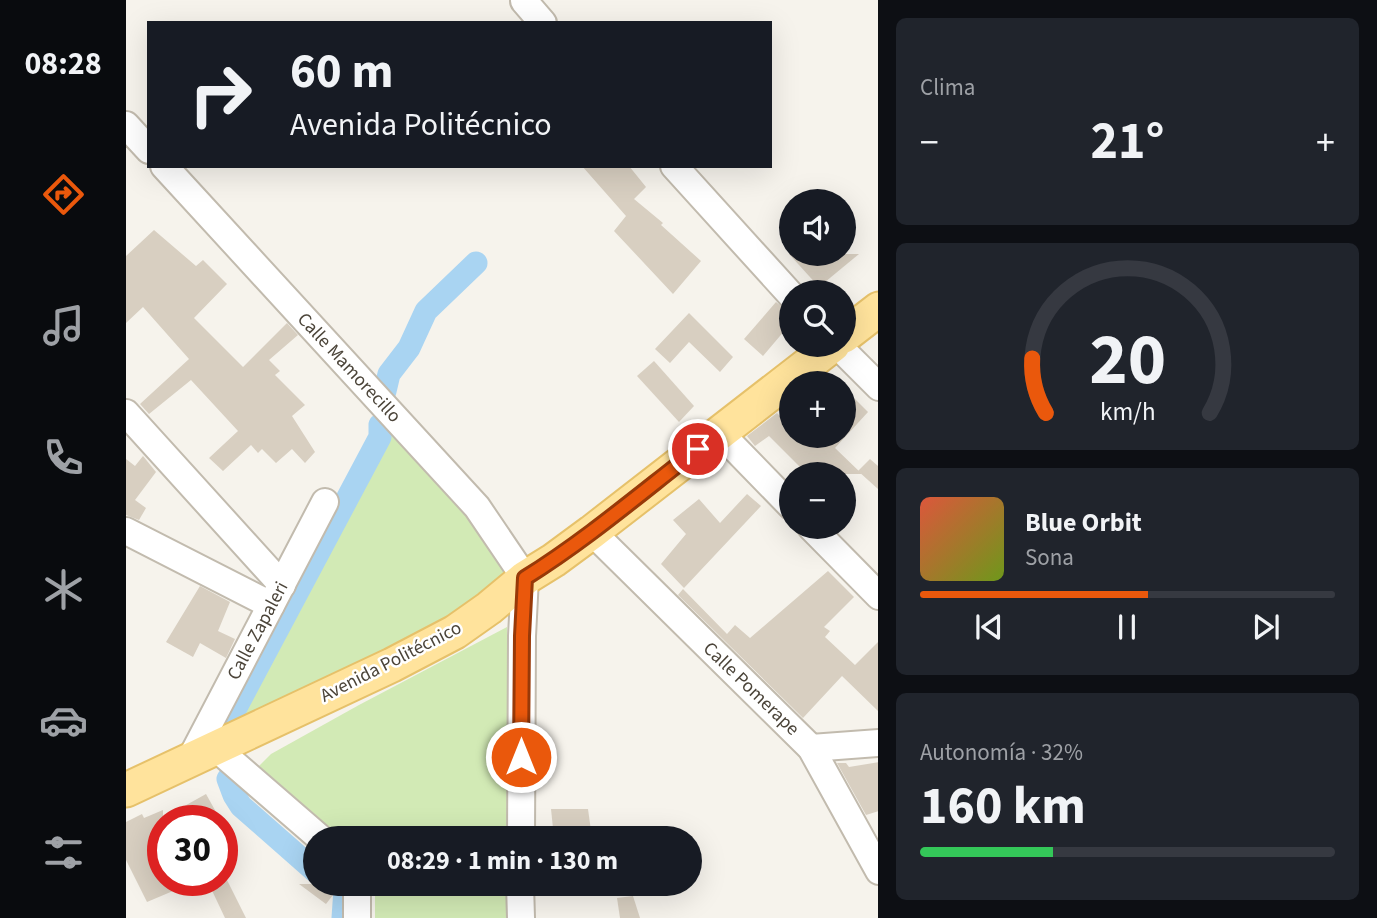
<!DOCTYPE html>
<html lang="es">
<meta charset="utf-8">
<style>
body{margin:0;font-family:"Source Sans 3",sans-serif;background:#20242c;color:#f1f3f6;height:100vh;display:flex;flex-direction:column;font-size:26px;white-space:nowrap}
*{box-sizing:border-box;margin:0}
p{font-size:23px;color:#9ea1a6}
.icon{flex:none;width:38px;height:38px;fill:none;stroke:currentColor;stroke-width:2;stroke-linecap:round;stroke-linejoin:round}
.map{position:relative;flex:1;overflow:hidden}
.side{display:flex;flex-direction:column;gap:18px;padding:18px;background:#0d0f14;width:499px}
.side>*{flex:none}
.hud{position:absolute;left:21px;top:21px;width:625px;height:147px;border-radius:0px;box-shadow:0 7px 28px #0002;background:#171b24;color:#f1f3f6;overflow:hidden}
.buttons{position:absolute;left:653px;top:189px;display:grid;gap:14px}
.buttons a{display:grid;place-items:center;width:77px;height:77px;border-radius:50%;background:#171b24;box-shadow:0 7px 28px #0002;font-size:35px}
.speed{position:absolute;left:21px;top:805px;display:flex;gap:14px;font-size:35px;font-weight:700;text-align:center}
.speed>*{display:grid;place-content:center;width:91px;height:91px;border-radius:50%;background:#171b24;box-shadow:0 7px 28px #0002;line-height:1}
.speed .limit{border:10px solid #d22;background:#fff;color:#111}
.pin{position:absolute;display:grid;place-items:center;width:60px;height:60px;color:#fff;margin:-30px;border:4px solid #fff;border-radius:50%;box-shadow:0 2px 7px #0007}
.me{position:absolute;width:77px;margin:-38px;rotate:0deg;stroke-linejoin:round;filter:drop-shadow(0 0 5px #0008)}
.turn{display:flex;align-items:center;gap:24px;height:147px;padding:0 28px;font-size:32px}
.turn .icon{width:91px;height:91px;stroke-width:2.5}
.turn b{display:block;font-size:49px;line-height:60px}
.big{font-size:52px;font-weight:700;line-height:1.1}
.side .widget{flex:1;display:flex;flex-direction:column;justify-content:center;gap:10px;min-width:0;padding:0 24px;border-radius:10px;background:#20242c}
.side .dial{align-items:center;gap:0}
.dial svg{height:182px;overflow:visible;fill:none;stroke:#363941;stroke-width:7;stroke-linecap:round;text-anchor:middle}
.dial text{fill:#f1f3f6;stroke:none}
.song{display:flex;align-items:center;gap:21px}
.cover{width:84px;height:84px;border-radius:10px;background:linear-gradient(135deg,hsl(10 70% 55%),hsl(80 70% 35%))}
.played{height:7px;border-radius:4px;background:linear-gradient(90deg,#ea580c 55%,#363941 55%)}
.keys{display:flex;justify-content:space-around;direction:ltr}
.heat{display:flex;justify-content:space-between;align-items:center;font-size:38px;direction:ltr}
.charge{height:10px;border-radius:5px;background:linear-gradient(90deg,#34c759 32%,#363941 0)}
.trip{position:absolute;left:177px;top:826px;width:399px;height:70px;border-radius:35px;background:#171b24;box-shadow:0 7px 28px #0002;font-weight:700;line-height:70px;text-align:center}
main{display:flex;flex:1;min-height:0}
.tab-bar{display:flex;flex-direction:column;width:126px;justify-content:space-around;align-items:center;background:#090b0e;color:#9ea1a6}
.tab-bar .icon{width:49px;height:49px}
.tab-bar .active{color:#ea580c}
.tab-bar b{font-size:32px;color:#f1f3f6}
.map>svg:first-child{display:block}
.green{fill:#d2eab5}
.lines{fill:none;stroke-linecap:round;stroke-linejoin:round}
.canal{stroke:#a9d4f2;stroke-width:23}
.building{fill:#d8cfc1}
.minor-casing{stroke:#c2bbae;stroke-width:30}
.major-casing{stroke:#e6c16a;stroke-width:37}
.minor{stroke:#fff;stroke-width:26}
.major{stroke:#ffe39c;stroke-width:33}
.route-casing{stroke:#983908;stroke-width:18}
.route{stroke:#ea580c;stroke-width:12}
.labels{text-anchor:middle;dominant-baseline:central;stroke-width:5;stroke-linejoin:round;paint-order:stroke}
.street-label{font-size:19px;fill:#4b4439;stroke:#fff}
</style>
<main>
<nav class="tab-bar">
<b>08:28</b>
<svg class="icon active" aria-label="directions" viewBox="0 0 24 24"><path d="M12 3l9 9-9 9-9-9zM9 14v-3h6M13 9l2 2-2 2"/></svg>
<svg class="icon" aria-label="music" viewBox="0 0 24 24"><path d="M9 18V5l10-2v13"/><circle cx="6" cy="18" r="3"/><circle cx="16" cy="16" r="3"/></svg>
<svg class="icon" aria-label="phone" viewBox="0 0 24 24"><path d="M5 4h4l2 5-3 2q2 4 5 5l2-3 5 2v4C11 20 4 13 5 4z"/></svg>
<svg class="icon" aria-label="climate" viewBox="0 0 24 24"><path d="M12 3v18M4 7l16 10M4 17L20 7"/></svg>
<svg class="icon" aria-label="car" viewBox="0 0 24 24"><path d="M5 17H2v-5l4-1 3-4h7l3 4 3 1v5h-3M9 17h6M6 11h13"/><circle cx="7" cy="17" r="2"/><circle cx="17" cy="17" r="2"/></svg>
<svg class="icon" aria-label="filters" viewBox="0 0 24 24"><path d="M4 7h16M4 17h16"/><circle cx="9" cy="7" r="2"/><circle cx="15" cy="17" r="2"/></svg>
</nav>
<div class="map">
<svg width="753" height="918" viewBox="0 0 753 918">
<rect width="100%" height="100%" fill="#f6f3ec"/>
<g class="green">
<polygon points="267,430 370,546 383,570 369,583 299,635 99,732 181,579"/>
<polygon points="381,627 384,838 216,838 133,766 145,754 233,705"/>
<polygon points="249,884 385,884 386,918 249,918"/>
</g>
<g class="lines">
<g class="canal">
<polyline points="259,391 263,374 283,348 300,311 350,263"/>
<polyline points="97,732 254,437 254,425"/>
<polyline points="102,779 108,795 115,806 189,871"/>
<polyline points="210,884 219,889 217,918"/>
</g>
</g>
<g class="building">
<polygon points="456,166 503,166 520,187 508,199 537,223 535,225 575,261 547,294 488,231 500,216"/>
<polygon points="28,230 70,266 77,260 101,284 68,318 117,367 161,323 172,335 143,360 154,371 149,375 179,405 166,416 189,452 179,463 166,449 150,463 136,449 132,453 125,445 97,471 83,458 112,431 65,380 23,414 14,404 63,359 17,307 0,323 0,256"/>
<polygon points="663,254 733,254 693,287"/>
<polygon points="650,302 660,310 665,311 665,323 637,356 618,339"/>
<polygon points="563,313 607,357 594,372 563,342 544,363 529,349"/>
<polygon points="528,361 568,406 553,422 511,376"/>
<polygon points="718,388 742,412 709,448 736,474 681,474 643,436 629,446 621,436 651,413 665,427 665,436 718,436"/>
<polygon points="17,456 30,472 9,500 20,508 13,520 0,515 0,459 9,466"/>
<polygon points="744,459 753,467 753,490 732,471"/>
<polygon points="621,494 635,506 558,588 535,564 560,534 547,520 573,499 594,523"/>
<polygon points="702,571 728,597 698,627 704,631 699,637 729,665 753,641 753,712 716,676 677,718 552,595 557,589 601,634 609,625 624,638"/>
<polygon points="74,586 104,602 92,631 109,639 100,658 74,643 67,657 40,642"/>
<polygon points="753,762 753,811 740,815 711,763 720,763 723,767"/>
<polygon points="80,794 95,821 37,821 37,880 73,880 21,902 0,860 0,822 16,814 18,818 37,810 37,818"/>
<polygon points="425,809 462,809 466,838 428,838"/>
<polygon points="81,880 101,880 120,918 99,918"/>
<polygon points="173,884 200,884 210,891 200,904"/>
<polygon points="507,896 514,918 494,918 491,898"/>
</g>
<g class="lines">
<g class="minor-casing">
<g id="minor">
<polyline points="398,1 417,23"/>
<polyline points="0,125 23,150"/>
<polyline points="38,166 351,507 399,578 396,636 395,838"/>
<polyline points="548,166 665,295"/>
<polyline points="711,345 753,387"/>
<polyline points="0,413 156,585"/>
<polyline points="593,432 665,506"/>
<polyline points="685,527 753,596"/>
<polyline points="0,531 145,605"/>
<polyline points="466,532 685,748 753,871"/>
<polyline points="90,748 194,838"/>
<polyline points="685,748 753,743"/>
<polyline points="64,760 199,502"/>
<polyline points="230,884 231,893 231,918"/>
<polyline points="394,884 395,918"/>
</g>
</g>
<g class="major-casing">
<g id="major">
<polyline points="718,336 753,309"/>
<polyline points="0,790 266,665 329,632 363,608 399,578 428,560 466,532 707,345"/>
</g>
</g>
<use href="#minor" class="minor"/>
<use href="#major" class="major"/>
</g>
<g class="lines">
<g class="route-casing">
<path id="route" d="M395,757L396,636L399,578C460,540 515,493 572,449"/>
</g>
<use href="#route" class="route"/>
</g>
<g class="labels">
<g class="street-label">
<text transform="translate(223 368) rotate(47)">Calle Mamorecillo</text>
<text transform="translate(132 631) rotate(-62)">Calle Zapaleri</text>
<text transform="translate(265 662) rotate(-27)">Avenida Politécnico</text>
<text transform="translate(625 689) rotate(44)">Calle Pomerape</text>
</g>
</g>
</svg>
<div class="buttons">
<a><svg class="icon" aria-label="sound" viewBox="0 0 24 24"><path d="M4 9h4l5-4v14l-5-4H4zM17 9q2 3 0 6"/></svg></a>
<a><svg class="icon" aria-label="search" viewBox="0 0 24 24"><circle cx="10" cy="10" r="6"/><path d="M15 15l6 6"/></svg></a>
<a>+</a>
<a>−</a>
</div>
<div class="speed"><div class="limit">30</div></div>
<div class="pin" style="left:572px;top:449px;background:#d93025"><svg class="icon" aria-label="arrive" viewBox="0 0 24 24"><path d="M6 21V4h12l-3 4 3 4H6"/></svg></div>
<svg class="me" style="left:395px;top:757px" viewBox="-20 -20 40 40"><circle r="17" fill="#ea580c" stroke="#fff" stroke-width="3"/><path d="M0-11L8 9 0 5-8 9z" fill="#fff"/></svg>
<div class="trip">08:29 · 1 min · 130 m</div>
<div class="hud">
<div class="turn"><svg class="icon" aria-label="right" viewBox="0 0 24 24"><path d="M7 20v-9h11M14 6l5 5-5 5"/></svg><div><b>60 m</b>Avenida Politécnico</div></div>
</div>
</div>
<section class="side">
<div class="widget"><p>Clima</p>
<div class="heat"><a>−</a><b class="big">21°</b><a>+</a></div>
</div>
<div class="widget dial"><svg viewBox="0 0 100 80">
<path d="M14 69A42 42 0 1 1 86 69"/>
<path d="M14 69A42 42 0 0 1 8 45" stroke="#ea580c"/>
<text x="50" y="56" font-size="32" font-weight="700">20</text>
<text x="50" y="72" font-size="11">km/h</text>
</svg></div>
<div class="widget">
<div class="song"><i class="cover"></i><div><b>Blue Orbit</b><p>Sona</p></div></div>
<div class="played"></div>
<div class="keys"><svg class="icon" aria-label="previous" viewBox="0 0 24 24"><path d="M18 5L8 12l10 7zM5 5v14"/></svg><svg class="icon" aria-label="pause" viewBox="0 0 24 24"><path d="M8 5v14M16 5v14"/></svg><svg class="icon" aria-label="next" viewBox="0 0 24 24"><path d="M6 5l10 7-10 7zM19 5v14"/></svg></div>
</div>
<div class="widget"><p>Autonomía · 32%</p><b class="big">160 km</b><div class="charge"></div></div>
</section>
</main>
